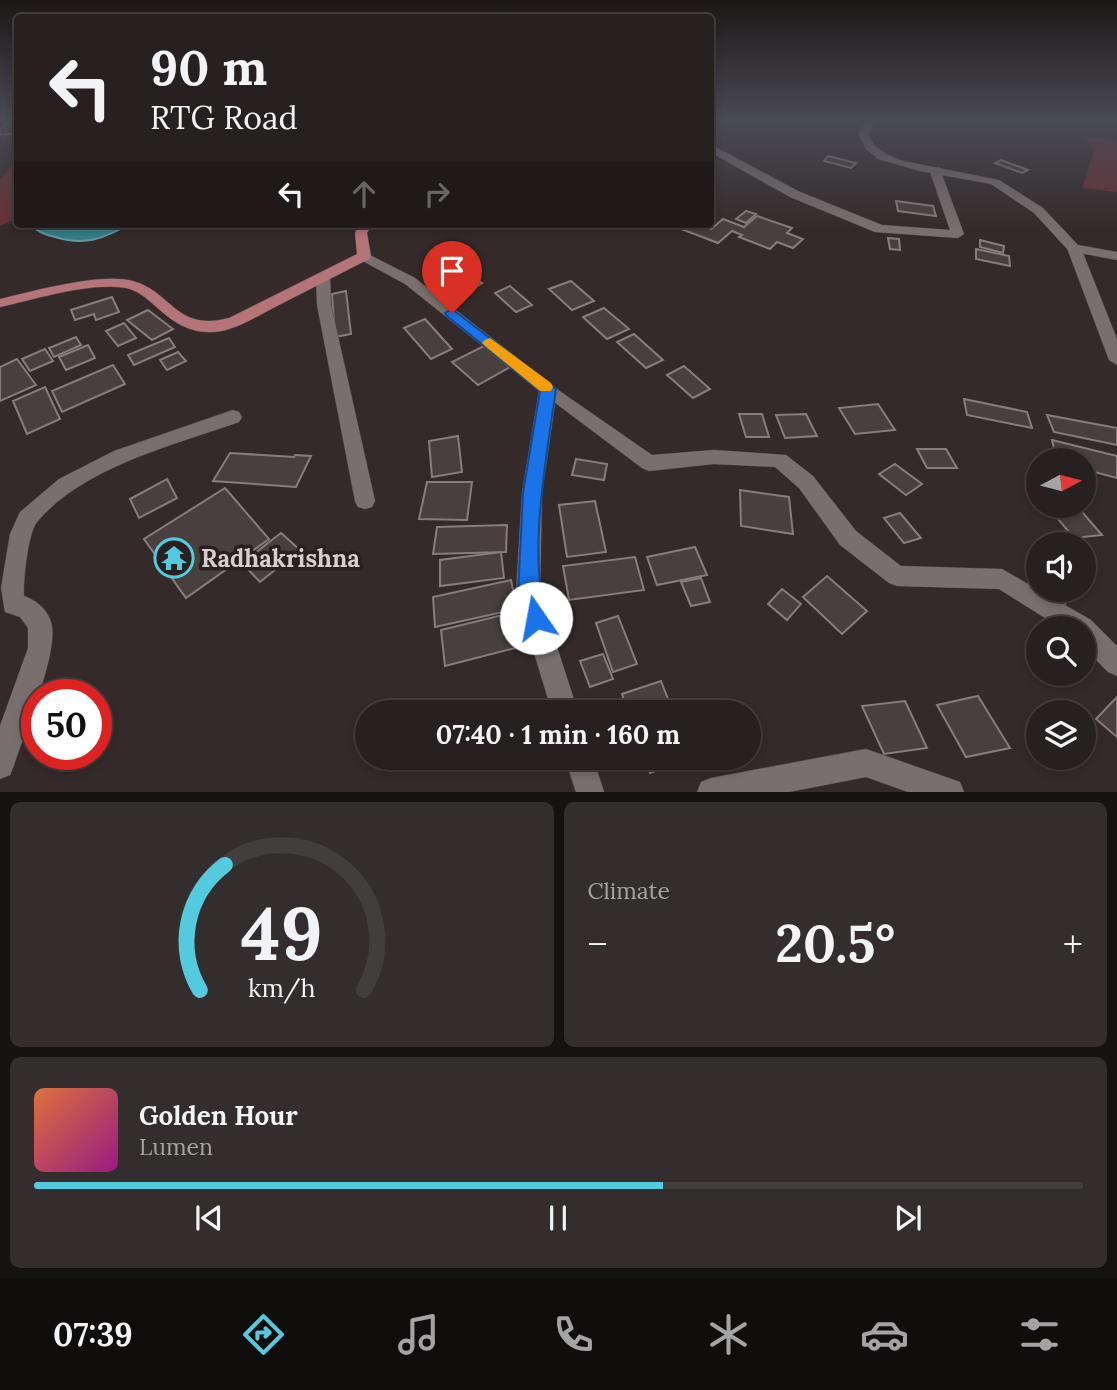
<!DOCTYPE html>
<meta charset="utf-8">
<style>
body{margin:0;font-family:Lora,serif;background:#332d2d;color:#f1f3f6;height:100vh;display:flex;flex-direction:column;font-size:26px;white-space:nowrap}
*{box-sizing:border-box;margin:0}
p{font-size:23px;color:#a4a3a5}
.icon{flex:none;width:38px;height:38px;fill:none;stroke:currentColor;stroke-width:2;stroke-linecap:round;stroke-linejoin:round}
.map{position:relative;height:792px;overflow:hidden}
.panel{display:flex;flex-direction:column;gap:10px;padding:10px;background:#151212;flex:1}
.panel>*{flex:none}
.top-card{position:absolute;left:14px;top:14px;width:700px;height:214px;border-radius:7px;box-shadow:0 4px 10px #0003,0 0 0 2px #433e3e;background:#272020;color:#f1f3f6;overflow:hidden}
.needle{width:46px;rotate:83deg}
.controls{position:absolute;left:1026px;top:448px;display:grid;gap:14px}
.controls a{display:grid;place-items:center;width:70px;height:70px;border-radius:50%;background:#272020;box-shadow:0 4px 10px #0003,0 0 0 2px #433e3e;font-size:35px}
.speed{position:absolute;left:21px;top:679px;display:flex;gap:14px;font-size:35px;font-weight:700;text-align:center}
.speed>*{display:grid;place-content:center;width:91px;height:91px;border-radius:50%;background:#272020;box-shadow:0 4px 10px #0003,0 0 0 2px #433e3e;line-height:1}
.speed .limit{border:10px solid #d22;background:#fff;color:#111}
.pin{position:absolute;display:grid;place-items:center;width:60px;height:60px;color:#fff;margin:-72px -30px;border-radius:50% 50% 50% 0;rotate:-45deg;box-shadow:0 0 7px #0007}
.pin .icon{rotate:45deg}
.me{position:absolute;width:77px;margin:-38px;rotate:348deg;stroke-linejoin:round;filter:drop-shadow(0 0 5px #0008)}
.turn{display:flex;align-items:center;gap:24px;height:147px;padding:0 21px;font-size:32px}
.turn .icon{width:91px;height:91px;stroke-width:2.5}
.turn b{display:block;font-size:49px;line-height:60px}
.lanes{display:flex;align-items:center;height:66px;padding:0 21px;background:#0003;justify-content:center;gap:35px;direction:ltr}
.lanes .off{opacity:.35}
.big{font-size:52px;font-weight:800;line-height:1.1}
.panel .widget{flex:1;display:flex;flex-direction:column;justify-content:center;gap:10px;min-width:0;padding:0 24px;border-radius:10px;background:#332d2d}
.panel .dial{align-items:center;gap:0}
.dial svg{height:182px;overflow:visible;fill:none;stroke:#433e3e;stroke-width:7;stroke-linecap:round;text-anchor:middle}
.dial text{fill:#f1f3f6;stroke:none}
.song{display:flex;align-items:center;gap:21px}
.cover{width:84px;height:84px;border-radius:10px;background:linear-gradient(135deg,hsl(20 70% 55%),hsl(310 70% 35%))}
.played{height:7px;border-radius:4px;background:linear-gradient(90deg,#54cade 60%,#433e3e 60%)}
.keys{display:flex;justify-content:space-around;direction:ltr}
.heat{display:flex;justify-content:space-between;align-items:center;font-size:38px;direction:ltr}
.panel .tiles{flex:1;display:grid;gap:10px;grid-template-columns:1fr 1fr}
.widget:last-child{grid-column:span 2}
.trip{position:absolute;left:355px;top:700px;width:406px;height:70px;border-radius:35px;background:#272020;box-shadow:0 4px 10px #0003,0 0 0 2px #433e3e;font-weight:800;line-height:70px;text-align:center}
.menu{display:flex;height:112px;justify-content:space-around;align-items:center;background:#100d0d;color:#a4a3a5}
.menu .icon{width:49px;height:49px}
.menu .active{color:#54cade}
.menu b{font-size:32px;color:#f1f3f6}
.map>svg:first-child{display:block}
.green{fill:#673032}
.water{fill:#357f8b;stroke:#65979f;stroke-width:2}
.building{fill:#493f3f;stroke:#887c7c;stroke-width:2}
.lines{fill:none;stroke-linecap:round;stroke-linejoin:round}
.minor-casing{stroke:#4f4747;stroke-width:1}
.tertiary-casing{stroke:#4f4747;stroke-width:1}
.secondary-casing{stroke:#4f4747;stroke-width:1}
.primary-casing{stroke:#4f4747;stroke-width:1}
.minor{fill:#7a6f6f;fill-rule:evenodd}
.tertiary{fill:#7a6f6f;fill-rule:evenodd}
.secondary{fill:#7a6f6f;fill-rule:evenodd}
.primary{fill:#b57477;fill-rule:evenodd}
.route{fill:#1a73e8;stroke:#114b97;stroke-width:2}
.slow{fill:#f59e0b}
.labels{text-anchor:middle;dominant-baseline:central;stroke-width:7;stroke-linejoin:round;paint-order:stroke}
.near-poi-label{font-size:24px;font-weight:bold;fill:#d6cfcf;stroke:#2a2020;text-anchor:start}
</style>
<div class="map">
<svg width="1117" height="792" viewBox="0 0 1117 792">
<rect width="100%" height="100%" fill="#342a2a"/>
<g class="green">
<polygon points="1082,136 1117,141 1117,192 1082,188 1094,151"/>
<polygon points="17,159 17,212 13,220 0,226 0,180"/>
</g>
<path class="water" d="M30,224H130C103,239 85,246 55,237C46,235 36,231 30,224Z"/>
<g class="building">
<polygon points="10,120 18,120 18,133 0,135 0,130"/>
<polygon points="828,156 856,163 851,168 824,161"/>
<polygon points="1001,160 1028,170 1022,173 995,163"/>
<polygon points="896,201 933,206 936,216 898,211"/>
<polygon points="746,211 756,214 746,223 736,219"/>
<polygon points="757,216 792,228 787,233 803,239 793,248 777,242 770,249 739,237 742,235 732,231 718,243 668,224 697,224 711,229 723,219 744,227"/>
<polygon points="888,238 899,239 900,250 890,249"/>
<polygon points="980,240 1004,246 1003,253 980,247"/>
<polygon points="976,249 1009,256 1010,266 976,259"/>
<polygon points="465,273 482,283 467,292 450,282"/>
<polygon points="571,281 594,301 572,310 549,289"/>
<polygon points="510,286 532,305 516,312 495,293"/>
<polygon points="346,291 351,334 335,337 332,294"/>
<polygon points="112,297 119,312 96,320 94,314 75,320 71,310"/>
<polygon points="604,308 629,329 607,339 583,317"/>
<polygon points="148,310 173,329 152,340 127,320"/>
<polygon points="425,319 452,349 431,359 404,328"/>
<polygon points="124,323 136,338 118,346 106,331"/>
<polygon points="634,334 663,360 646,368 617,342"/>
<polygon points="76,337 81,345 54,357 49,348"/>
<polygon points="169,338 175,347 134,365 128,355"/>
<polygon points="88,345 95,358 66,370 59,357"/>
<polygon points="484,346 510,367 478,385 452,362"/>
<polygon points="45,349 53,361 30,371 22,359"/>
<polygon points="178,352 186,361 167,370 160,360"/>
<polygon points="17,359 36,385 0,401 0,367"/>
<polygon points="113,365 125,384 62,412 52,391"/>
<polygon points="684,366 710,389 693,398 667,375"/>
<polygon points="45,387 60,419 27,434 13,401"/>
<polygon points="964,399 1027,412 1032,428 967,415"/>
<polygon points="878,404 895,430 855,434 839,408"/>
<polygon points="739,414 762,414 769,437 746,437"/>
<polygon points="806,414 817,436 785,438 776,415"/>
<polygon points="1047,415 1117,428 1117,445 1054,432"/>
<polygon points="458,436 462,472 432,477 429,441"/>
<polygon points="1052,440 1117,456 1117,478 1083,469 1083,460 1057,460"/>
<polygon points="917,449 946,449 957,468 927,468"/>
<polygon points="230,453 294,457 295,455 311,456 296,487 213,481"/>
<polygon points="576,459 607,464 604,480 572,475"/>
<polygon points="895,464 922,484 906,495 879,474"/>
<polygon points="167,479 177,498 139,518 130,499"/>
<polygon points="427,482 472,482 467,520 419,519"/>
<polygon points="225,488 269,539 186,598 144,539"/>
<polygon points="740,490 789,497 793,534 741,526"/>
<polygon points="595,501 606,552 567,557 559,505"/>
<polygon points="1047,506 1077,506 1102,535 1074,538"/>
<polygon points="900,513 921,538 904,543 884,518"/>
<polygon points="507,525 506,552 433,554 437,527"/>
<polygon points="281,533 300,550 260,582 242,563"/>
<polygon points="695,547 707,575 657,585 647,557"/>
<polygon points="501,552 504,578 440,586 440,560"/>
<polygon points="635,557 644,590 569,600 563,566"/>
<polygon points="827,576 867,611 842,634 803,597"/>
<polygon points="701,578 710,602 691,606 681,582"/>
<polygon points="1038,579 1038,590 1073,592 1063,607 1033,587"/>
<polygon points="511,580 517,609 435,627 433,597"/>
<polygon points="782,589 801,604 787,620 768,604"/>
<polygon points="515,612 523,646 445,666 441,630"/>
<polygon points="618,616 637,664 613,672 596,623"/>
<polygon points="603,654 613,679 590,687 580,661"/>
<polygon points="661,681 673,712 628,712 622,694"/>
<polygon points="978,696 1010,748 966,757 937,705"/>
<polygon points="1117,697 1117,737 1096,719"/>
<polygon points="905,701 927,748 884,754 862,706"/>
<polygon points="644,758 692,758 650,773"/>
</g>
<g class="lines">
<g class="minor-casing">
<g id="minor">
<polygon points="710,144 798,191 882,225 950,230 929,169 939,167 964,234 958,238 875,232 790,197 710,152"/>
<polygon points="1074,244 1081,248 1117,339 1117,365 1109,360 1067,248"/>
<polygon points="323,272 330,276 331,305 375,501 372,507 365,509 358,507 355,501 317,305 316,276"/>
<polygon points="548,383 652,455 714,450 786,455 813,476 856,531 901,566 1002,569 1091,620 1117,646 1117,676 1108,672 1083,647 1083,628 1061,628 999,589 897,586 889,583 840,545 799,488 775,467 714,464 649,471 642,468 542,393 539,389"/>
<path d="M233,410L239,412L242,417L239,422C174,445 83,467 37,522C28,533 23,581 24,596C36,600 47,609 51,622C60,650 24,734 14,765L10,775L0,779V726L28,648V628L20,617L5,612L1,588L10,534L20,512L59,479L114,451Z"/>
<polygon points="866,749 960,782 964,792 908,792 866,777 789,792 697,792 701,782 711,778"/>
</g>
</g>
<g class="tertiary-casing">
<polygon id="tertiary" points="868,120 878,120 868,134 874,145 886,154 903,161 999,180 1043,208 1078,245 1117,252 1117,260 1069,251 1034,213 991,184 920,171 878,159 866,149 858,134"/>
</g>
<g class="secondary-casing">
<g id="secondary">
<polygon points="364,252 415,278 557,389 542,493 540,594 578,712 552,712 516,594 522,493 539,391 405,284 359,259 359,253"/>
<polygon points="565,758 593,758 604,792 576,792"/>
</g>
</g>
<g class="primary-casing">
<path id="primary" d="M360,224H372L367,233L371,256L369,259C339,274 309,290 279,305C259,315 237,330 215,332C168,335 155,294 126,288C89,282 37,299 0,307V299C33,291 102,272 133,281C173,292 175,332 229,318L357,254L355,233Z"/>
</g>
<use href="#minor" class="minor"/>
<use href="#tertiary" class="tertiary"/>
<use href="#secondary" class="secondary"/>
<use href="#primary" class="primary"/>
</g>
<linearGradient id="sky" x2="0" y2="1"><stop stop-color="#1d1717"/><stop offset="0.52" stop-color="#4a4a55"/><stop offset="1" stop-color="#4a4a55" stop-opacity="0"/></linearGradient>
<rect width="1117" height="230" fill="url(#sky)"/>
<path class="route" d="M452,309L556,389C547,453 527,557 547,618L543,625L536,628L528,625L518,594L523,493L540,391L447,316L445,313Z"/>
<polygon class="slow" points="490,338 551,383 553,387 551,391 540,391 485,346 482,343 485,340"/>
<defs>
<g id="temple-ring" transform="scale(2.0125)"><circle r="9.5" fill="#2a2020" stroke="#54cade" stroke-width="1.5"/><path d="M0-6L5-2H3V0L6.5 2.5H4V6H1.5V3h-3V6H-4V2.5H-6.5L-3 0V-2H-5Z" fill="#54cade"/></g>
</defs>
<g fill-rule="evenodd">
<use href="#temple-ring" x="174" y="558"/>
</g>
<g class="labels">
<g class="near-poi-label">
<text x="201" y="558">Radhakrishna</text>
</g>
</g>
</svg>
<div class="controls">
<a><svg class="needle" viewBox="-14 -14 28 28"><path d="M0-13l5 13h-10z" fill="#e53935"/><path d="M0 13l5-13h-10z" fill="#a4a3a5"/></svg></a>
<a><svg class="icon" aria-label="sound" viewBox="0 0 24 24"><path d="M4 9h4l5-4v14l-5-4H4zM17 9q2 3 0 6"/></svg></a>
<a><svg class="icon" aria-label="search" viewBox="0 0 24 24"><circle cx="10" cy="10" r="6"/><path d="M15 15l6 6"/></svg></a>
<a><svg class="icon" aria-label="layers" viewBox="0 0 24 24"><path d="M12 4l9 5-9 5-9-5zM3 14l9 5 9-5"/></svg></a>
</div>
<div class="speed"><div class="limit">50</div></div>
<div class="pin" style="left:452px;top:313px;background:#d93025"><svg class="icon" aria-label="arrive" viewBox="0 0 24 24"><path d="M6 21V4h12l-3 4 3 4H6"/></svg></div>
<svg class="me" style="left:536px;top:618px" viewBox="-20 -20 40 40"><circle r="19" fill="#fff"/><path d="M0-13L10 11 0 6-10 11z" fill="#1a73e8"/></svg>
<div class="trip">07:40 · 1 min · 160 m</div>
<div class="top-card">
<div class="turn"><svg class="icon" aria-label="left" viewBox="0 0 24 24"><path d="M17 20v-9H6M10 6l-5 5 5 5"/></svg><div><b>90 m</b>RTG Road</div></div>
<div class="lanes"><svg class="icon" aria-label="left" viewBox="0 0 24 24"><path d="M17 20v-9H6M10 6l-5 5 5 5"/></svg><svg class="icon off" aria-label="ahead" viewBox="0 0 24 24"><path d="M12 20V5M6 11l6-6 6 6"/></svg><svg class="icon off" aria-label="right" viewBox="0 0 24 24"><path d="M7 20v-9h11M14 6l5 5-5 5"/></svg></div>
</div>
</div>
<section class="panel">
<div class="tiles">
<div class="widget dial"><svg viewBox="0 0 100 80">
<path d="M14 69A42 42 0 1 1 86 69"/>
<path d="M14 69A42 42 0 0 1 25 14" stroke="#54cade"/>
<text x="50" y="56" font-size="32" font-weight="700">49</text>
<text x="50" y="72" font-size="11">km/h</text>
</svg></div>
<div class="widget"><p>Climate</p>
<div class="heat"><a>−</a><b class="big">20.5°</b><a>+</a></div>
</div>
<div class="widget">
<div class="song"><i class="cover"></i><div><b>Golden Hour</b><p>Lumen</p></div></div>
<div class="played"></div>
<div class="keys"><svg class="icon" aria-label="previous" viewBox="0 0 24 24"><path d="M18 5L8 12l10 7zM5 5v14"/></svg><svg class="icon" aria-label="pause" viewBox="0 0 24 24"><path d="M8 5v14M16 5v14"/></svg><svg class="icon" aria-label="next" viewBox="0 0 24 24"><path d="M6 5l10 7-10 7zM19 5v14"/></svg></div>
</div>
</div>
</section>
<nav class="menu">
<b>07:39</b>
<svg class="icon active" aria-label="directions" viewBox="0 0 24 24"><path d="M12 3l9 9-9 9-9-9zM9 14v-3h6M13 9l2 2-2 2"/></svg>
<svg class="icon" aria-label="music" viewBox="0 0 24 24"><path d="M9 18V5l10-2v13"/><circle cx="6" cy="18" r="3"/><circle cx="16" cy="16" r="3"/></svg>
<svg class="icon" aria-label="phone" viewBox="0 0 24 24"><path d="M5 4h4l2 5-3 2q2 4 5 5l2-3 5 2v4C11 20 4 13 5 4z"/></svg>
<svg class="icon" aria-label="climate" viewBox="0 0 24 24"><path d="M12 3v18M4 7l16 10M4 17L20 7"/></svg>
<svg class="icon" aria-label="car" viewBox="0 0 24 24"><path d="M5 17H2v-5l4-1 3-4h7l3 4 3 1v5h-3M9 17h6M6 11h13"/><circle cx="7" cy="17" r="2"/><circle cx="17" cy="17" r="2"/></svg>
<svg class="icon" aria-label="filters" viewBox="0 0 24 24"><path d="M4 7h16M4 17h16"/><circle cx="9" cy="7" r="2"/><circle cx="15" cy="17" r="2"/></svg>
</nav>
